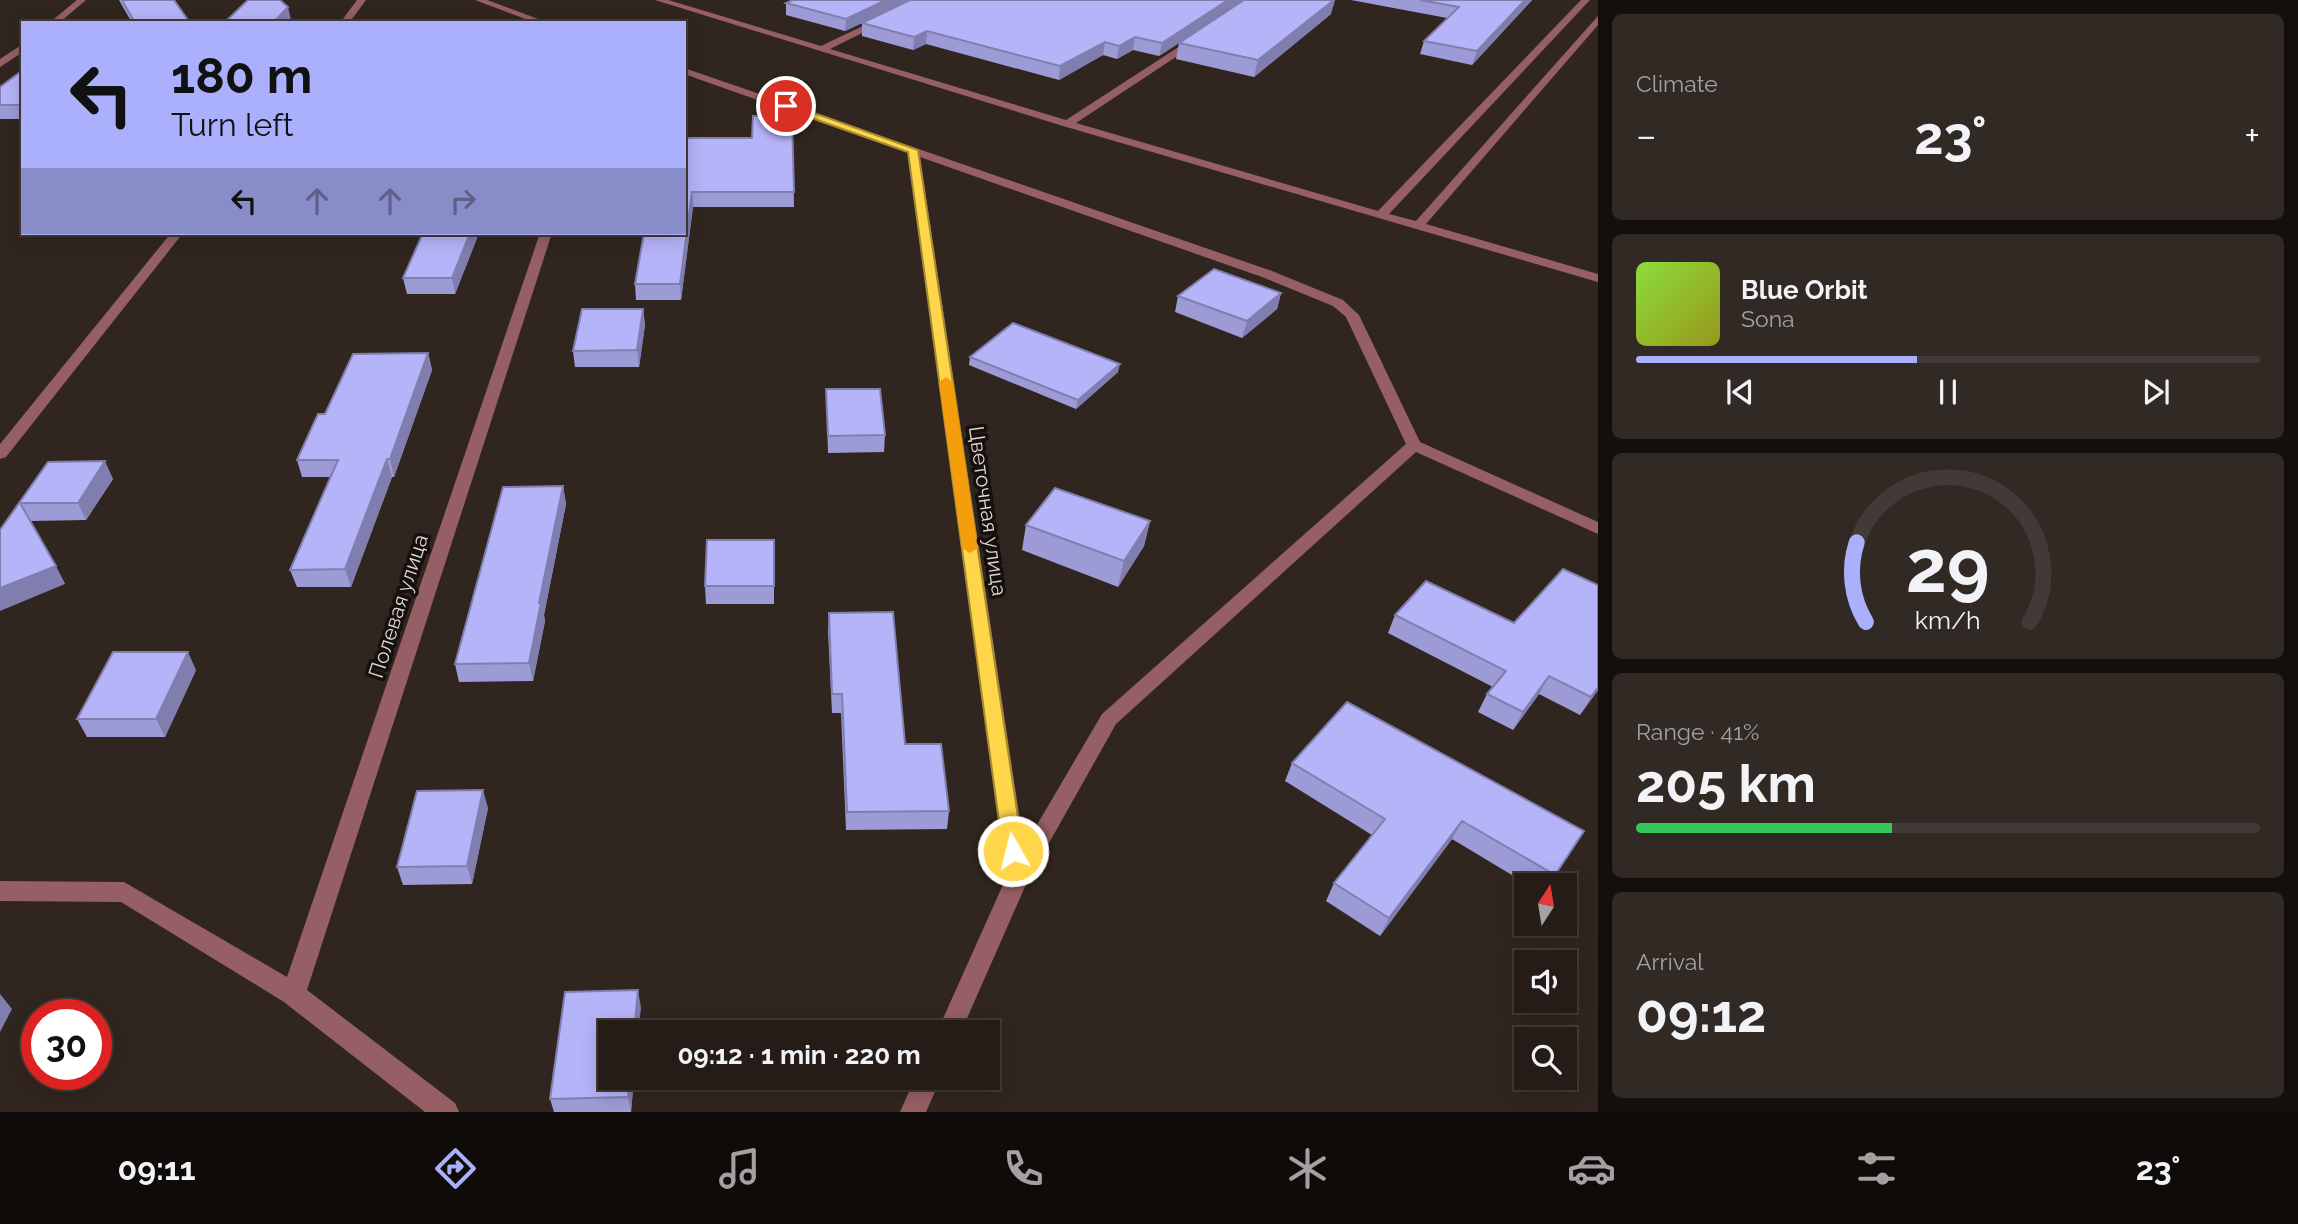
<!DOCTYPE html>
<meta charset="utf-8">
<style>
body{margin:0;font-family:Raleway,sans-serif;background:#312924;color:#f1f3f6;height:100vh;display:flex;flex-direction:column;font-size:26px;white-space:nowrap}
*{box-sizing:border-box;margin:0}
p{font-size:23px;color:#a3a1a1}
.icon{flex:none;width:38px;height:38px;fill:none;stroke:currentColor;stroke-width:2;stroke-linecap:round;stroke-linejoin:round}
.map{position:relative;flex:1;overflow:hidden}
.sheet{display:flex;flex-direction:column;gap:14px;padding:14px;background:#140f0d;width:700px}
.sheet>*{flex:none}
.top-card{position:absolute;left:21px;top:21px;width:665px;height:214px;border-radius:0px;box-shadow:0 4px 18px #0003,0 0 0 2px #423a36;background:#aab0fb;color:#111;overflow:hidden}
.needle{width:46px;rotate:12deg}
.fabs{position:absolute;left:1514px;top:873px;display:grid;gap:14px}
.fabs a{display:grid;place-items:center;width:63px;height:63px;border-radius:0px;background:#251c17;box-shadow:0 4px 18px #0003,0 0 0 2px #423a36;font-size:35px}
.speed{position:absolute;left:21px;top:999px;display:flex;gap:14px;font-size:35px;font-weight:700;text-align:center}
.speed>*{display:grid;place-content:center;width:91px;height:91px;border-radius:50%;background:#251c17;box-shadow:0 4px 18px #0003,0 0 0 2px #423a36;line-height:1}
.speed .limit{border:10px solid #d22;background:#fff;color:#111}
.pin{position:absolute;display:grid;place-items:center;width:60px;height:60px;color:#fff;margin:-30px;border:4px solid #fff;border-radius:50%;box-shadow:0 2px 7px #0007}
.me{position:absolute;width:77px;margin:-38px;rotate:352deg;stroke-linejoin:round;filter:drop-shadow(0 0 5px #0008)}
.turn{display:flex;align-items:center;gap:24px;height:147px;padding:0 35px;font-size:32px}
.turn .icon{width:91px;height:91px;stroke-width:2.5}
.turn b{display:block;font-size:49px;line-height:60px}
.lanes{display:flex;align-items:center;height:66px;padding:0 35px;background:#0003;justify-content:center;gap:35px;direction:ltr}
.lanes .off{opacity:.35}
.big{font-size:52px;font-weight:700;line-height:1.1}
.sheet .tile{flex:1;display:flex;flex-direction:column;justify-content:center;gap:10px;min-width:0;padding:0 24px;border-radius:10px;background:#312924}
.sheet .dial{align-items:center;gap:0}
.dial svg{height:182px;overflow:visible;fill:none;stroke:#423a36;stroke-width:7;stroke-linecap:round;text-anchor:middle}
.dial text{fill:#f1f3f6;stroke:none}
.song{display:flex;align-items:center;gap:21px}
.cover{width:84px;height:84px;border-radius:10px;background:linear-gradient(135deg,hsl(90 70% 55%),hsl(60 70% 35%))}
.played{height:7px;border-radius:4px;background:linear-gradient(90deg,#aab0fb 45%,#423a36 45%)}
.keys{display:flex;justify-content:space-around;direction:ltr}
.heat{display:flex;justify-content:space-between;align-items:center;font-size:38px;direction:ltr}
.charge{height:10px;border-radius:5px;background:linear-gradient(90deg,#34c759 41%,#423a36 0)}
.trip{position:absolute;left:598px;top:1020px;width:402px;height:70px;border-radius:0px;background:#251c17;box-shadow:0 4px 18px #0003,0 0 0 2px #423a36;font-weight:700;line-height:70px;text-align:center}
.dock{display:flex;height:112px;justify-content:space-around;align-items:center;background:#0f0b09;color:#a3a1a1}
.dock .icon{width:49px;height:49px}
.dock .current{color:#aab0fb}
.dock b{font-size:32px;color:#f1f3f6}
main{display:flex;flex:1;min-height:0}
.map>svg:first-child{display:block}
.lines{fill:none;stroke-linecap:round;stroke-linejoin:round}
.minor{fill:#955f65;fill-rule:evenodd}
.wall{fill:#9d9bd6}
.shaded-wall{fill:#7f7eae}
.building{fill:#b6b4f9;stroke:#7f7eae;stroke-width:2}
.route{fill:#ffd54a;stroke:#a68a30;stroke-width:2}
.slow{fill:#f59e0b}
.labels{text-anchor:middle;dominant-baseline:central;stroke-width:7;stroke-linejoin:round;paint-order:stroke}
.street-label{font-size:21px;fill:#dfd7d3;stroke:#15100d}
</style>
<main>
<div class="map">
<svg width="1598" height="1112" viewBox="0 0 1598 1112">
<rect width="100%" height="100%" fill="#31261f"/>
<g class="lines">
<g class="minor">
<polygon points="77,0 86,0 59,23 49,23"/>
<polygon points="357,0 366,0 349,23 340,23"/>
<polygon points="475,0 487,0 549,23 536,23"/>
<polygon points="655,0 668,0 821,46 917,0 928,0 830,49 1066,120 1194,37 1200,37 1200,41 1076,123 1378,211 1581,0 1590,0 1389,214 1416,221 1598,16 1598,25 1426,224 1598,274 1598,282 1063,126"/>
<polygon points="23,44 23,52 0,67 0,59"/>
<path d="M684,68L1272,271L1343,300L1359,315L1420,442L1598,522V534L1416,452L1116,724L1027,882L961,1032H937L1006,878L908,153L684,74ZM920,157L1262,277L1333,306L1346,317L1406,444L1102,714L1024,847Z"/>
<polygon points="171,233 183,233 6,457 0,459 0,444"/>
<polygon points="540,233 552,233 307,990 455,1103 459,1112 425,1112 284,1002 121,902 0,901 0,881 124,882 287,977"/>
<polygon points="915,1078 941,1078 926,1112 900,1112"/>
</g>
</g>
<g class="wall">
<polygon points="119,0 174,0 190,23 132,23"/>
<polygon points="1351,0 1532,0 1472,65 1420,54 1424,41 1447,18"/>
<polygon points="786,3 1331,14 1254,77 1176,59 1179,43 1159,56 1133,50 1117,59 1103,55 1059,80 926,44 913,50 862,36 862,23 845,31 786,15"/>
<polygon points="23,70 23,119 0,119 0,87"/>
<polygon points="792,116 794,207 693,207 681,300 636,300 635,284 684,138 752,138"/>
<polygon points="479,233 455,294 407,294 403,278"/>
<polygon points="1281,293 1277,309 1242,338 1175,312 1178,296"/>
<polygon points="643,309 645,325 639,367 575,367 573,351"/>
<polygon points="428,353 432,370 394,477 392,477 351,587 297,587 290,570 330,477 302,477 297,460 325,414"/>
<polygon points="970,357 1118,372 1076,409 969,365"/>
<polygon points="826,389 885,435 884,452 828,453"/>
<polygon points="48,462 113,479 86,520 30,521 65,584 0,530"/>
<polygon points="563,486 566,504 544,615 545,621 533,681 459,682 455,664"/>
<polygon points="1150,521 1144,546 1118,587 1022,550 1026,525"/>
<polygon points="774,540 774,604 706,604 705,586"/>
<polygon points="829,613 905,744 949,811 947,829 846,830 841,713 832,713 828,631"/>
<polygon points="1395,615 1598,690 1580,715 1539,694 1513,730 1478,712 1487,694 1493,687 1388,633"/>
<polygon points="196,670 165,737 87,737 77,719"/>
<polygon points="1292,763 1584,831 1548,886 1530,886 1452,839 1380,936 1326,901 1334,883 1372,835 1285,781"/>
<polygon points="488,808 472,884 403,885 397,867"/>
<polygon points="641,1008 611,1078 634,1078 631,1112 554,1112 550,1099"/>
</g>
<g class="shaded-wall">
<polygon points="886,0 911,0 845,31 846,19"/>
<polygon points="1228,0 1244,0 1159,56 1162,43"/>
<polygon points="1334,0 1335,0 1331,14 1254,77 1258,60"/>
<polygon points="1525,0 1532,0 1472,65 1477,51"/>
<polygon points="288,7 291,20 288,23 273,23"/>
<polygon points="927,31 926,44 913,50 914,37"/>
<polygon points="1135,37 1133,50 1117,59 1119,46"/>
<polygon points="1105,42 1103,55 1059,80 1060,66"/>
<polygon points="692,192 693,207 681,300 680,284"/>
<polygon points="470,233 479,233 455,294 452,278"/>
<polygon points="1281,293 1277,309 1242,338 1247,321"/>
<polygon points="643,309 645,325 639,367 637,350"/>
<polygon points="428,353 432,370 394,477 390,459"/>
<polygon points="1120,364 1118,372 1076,409 1078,400"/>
<polygon points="387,459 392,477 351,587 345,569"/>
<polygon points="105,461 113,479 86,520 78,503"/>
<polygon points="563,486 566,504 544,615 545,621 533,681 529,663 539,603"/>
<polygon points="1150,521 1144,546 1118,587 1124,561"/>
<polygon points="56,566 65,584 0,611 0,588"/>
<polygon points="188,652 196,670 165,737 156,719"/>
<polygon points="1549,676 1539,694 1513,730 1523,712"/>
<polygon points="1598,687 1598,690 1580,715 1591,697"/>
<polygon points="483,790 488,808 472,884 467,866"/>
<polygon points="1462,821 1452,839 1380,936 1389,918"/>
<polygon points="638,990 641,1008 638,1032 634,1032"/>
<polygon points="0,994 12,1009 0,1032"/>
<polygon points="630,1078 634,1078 631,1112 628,1097"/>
</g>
<g class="building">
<polygon points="122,0 174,0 190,23 135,23"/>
<polygon points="248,0 280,0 288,7 273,23 224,23"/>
<polygon points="793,0 886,0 846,19 786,3"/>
<polygon points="910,0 1228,0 1162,43 1135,37 1119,46 1105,42 1060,66 927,31 914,37 862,23"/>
<polygon points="1244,0 1334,0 1258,60 1179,43"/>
<polygon points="1420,0 1525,0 1477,51 1424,41 1459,7"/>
<polygon points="23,70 23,105 0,105 0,87"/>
<polygon points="753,116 792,116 794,192 692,192 680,284 635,284 644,233 684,233 684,138 752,138"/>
<polygon points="423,233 470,233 452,278 403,278"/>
<polygon points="1214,269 1281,293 1247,321 1178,296"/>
<polygon points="582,309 643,309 637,350 573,351"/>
<polygon points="1013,323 1120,364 1078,400 970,357"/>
<polygon points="428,353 390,459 387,459 345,569 290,570 338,460 297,460 318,414 325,414 353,354"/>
<polygon points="826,389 880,389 885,435 828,436"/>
<polygon points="105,461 78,503 20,503 56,566 0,588 0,530 48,462"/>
<polygon points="563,486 539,603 541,603 529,663 455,664 503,487"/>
<polygon points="1055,488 1150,521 1124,561 1026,525"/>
<polygon points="707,540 774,540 774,586 705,586"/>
<polygon points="1563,569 1598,585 1598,687 1591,697 1549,676 1523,712 1487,694 1506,671 1395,615 1426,581 1514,623"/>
<polygon points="893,612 905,744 941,744 949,811 847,812 842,694 832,694 829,613"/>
<polygon points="113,652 188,652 156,719 77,719"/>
<polygon points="1347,702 1584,831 1555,875 1462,821 1389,918 1334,883 1385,819 1292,763"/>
<polygon points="483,790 467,866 397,867 417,791"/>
<polygon points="638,990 634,1032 611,1032 611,1078 630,1078 628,1097 550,1099 565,992"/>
</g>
<polygon class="route" points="783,104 789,104 918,150 1023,851 1021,857 1013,859 1006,857 1003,851 908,152 783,108"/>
<polygon class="slow" points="946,377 953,382 978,548 970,553 962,548 939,382"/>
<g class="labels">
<g class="street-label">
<text transform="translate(988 511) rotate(82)">Цветочная улица</text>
<text transform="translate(398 606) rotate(-72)">Полевая улица</text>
</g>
</g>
</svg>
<div class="fabs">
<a><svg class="needle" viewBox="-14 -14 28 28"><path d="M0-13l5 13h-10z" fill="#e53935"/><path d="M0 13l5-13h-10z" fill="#a3a1a1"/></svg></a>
<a><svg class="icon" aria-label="sound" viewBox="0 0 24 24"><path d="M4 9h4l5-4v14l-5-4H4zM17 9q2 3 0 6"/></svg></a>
<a><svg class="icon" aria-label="search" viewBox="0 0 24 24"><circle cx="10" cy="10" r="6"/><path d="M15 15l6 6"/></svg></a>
</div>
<div class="speed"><div class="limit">30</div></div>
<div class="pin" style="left:786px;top:106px;background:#d93025"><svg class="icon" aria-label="arrive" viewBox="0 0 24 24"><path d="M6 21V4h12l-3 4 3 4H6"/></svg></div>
<svg class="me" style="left:1013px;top:851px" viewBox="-20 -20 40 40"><circle r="17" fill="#ffd54a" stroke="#fff" stroke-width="3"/><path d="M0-11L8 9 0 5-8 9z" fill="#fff"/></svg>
<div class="trip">09:12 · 1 min · 220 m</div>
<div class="top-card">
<div class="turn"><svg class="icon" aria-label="left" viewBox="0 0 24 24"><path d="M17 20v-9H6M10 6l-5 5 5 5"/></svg><div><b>180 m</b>Turn left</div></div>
<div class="lanes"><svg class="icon" aria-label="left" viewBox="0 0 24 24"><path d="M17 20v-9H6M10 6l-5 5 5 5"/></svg><svg class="icon off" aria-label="ahead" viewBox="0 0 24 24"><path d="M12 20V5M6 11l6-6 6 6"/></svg><svg class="icon off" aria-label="ahead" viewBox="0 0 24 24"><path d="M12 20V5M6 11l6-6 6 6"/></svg><svg class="icon off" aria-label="right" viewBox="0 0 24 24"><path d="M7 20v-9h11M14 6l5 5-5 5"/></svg></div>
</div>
</div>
<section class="sheet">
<div class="tile"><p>Climate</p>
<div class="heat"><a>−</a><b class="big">23°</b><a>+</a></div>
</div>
<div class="tile">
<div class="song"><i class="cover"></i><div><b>Blue Orbit</b><p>Sona</p></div></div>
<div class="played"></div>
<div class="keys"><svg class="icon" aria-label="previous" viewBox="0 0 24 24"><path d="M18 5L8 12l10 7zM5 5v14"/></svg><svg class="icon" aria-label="pause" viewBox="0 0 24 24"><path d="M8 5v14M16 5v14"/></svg><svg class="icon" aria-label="next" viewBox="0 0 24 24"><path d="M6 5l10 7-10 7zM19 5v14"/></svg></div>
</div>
<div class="tile dial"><svg viewBox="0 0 100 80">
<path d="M14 69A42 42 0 1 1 86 69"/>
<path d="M14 69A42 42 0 0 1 10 34" stroke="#aab0fb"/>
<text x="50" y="56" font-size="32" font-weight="700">29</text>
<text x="50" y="72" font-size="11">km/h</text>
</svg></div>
<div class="tile"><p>Range · 41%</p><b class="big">205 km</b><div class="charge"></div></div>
<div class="tile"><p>Arrival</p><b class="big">09:12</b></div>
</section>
</main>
<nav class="dock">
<b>09:11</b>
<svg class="icon current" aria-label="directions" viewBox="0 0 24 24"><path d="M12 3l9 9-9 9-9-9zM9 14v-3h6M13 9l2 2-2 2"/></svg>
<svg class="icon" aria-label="music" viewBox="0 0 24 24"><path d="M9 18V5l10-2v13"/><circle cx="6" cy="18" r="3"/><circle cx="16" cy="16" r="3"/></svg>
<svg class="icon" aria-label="phone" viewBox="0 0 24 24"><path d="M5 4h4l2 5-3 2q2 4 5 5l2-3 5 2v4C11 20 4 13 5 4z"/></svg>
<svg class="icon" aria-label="climate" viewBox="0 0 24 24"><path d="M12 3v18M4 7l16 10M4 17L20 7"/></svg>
<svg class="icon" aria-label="car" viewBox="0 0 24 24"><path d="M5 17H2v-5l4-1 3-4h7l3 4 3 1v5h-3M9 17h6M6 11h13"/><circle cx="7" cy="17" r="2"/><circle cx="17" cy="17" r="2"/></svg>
<svg class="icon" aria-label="filters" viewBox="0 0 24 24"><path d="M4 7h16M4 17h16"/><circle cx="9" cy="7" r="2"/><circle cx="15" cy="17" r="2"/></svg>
<b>23°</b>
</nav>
